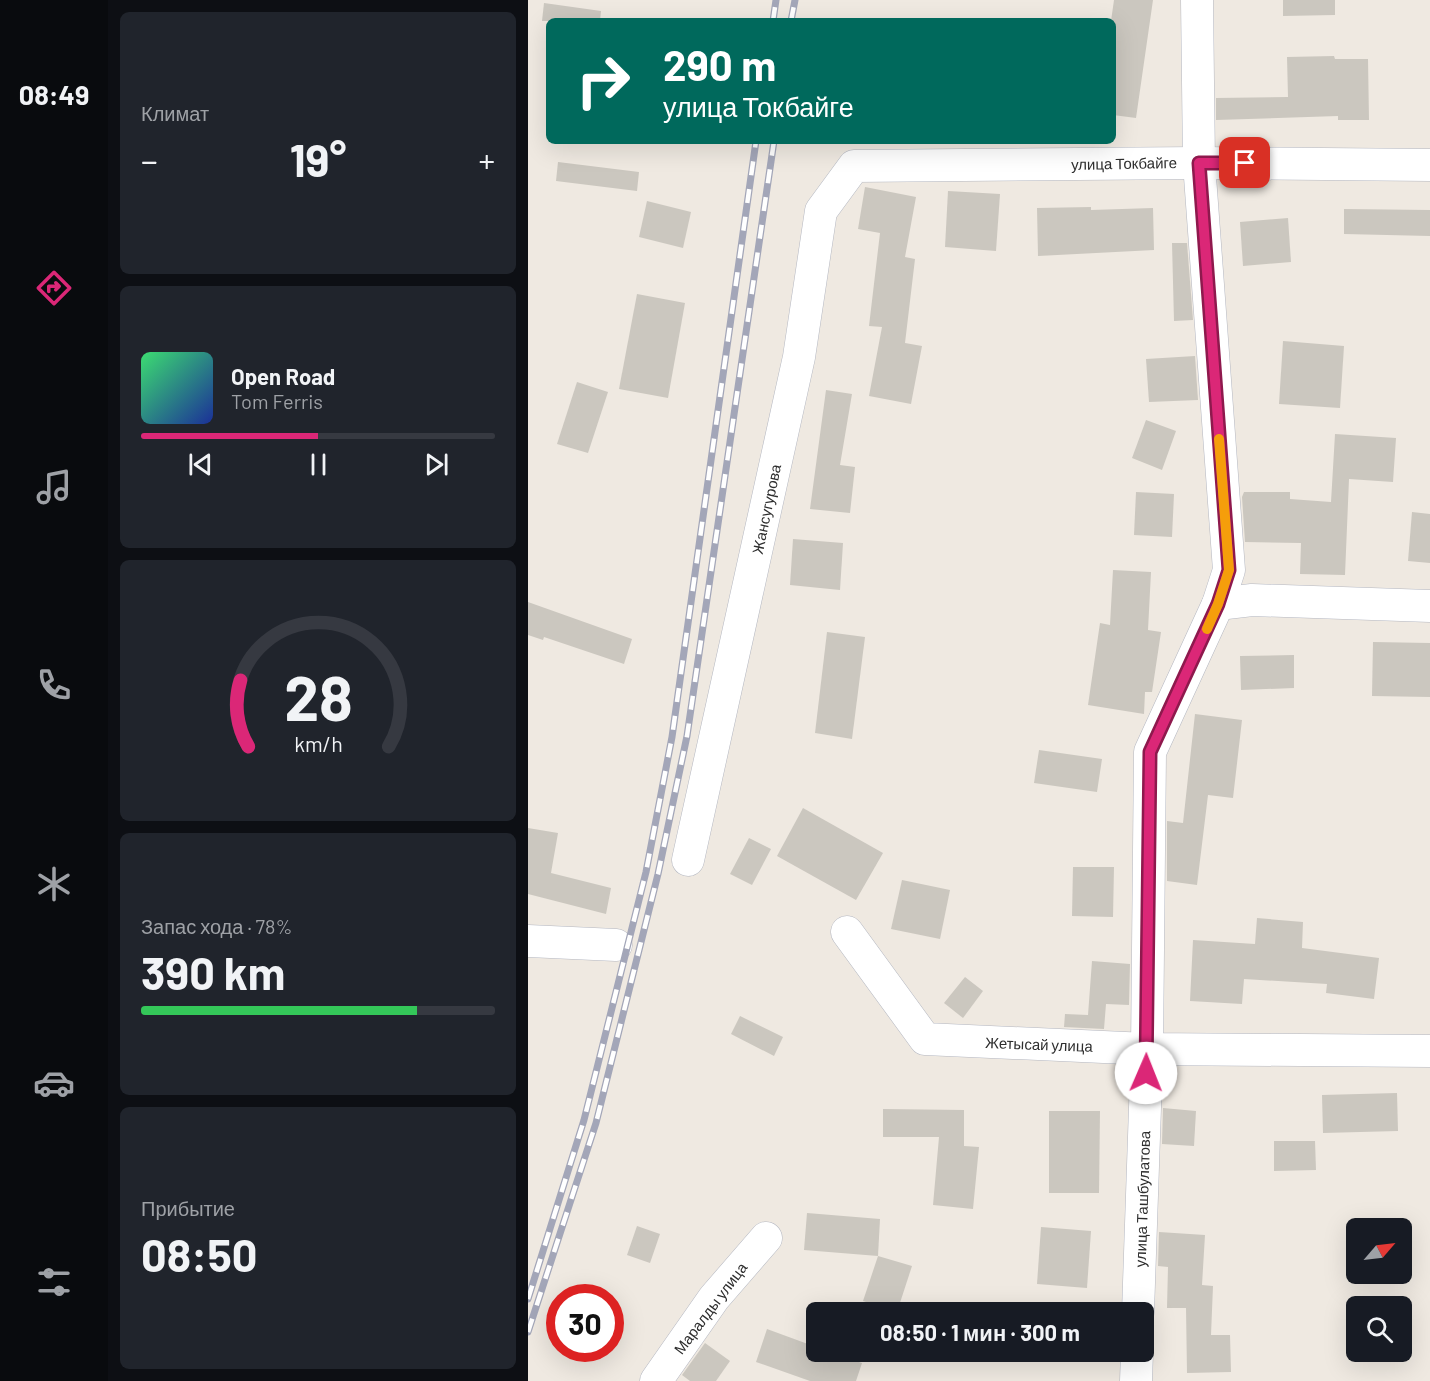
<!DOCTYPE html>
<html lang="ru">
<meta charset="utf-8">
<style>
body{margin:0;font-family:Barlow,sans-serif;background:#20242c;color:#f1f3f6;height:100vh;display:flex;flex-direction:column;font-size:22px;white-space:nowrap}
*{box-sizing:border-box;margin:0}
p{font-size:20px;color:#9ea1a6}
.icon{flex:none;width:33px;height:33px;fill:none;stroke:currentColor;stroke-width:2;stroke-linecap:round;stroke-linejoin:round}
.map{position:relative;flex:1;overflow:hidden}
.panel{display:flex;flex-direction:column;gap:12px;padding:12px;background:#0d0f14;width:420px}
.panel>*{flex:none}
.top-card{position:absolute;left:18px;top:18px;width:570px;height:126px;border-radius:9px;box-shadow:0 6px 24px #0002;background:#00695c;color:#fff;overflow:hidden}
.needle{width:39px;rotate:62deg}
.fabs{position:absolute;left:818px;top:1218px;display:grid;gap:12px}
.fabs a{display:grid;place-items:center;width:66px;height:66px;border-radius:9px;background:#171b24;box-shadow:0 6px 24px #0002;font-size:30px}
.speed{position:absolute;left:18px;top:1284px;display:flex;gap:12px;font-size:30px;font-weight:700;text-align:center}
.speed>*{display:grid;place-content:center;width:78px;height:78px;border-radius:50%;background:#171b24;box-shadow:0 6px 24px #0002;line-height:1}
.speed .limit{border:9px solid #d22;background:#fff;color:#111}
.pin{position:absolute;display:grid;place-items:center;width:51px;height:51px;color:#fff;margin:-26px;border-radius:12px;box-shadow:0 3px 9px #0006}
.me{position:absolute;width:66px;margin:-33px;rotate:1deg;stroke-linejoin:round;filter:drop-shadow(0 0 4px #0008)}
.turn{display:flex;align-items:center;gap:21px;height:126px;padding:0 18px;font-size:27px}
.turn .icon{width:78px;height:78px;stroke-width:2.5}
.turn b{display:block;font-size:42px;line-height:51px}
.big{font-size:45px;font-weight:700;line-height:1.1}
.panel .tile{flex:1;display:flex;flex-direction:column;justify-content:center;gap:9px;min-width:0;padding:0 21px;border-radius:9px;background:#20242c}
.panel .dial{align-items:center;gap:0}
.dial svg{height:156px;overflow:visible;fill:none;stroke:#363941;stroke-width:7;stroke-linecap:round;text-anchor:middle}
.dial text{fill:#f1f3f6;stroke:none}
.song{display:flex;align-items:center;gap:18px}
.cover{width:72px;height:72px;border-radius:9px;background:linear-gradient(135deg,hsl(140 70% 55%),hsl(230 70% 35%))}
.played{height:6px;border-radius:3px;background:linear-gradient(90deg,#db2777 50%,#363941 50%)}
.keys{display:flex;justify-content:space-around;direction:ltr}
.heat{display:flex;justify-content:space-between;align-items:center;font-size:33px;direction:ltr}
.charge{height:9px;border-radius:4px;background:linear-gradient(90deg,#34c759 78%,#363941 0)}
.trip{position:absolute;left:278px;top:1302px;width:348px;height:60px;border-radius:9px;background:#171b24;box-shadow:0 6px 24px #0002;font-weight:700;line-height:60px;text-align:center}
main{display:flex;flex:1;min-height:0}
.menu{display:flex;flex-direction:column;width:108px;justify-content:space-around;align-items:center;background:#090b0e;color:#9ea1a6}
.menu .icon{width:42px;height:42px}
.menu .active{color:#db2777}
.menu b{font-size:27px;color:#f1f3f6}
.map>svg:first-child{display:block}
.building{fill:#cbc7bf}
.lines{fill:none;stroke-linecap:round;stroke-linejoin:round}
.minor-casing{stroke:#b4b7c1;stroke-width:33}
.minor{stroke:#fff;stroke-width:32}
.rail-casing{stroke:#a3a6b8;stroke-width:7}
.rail{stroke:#fff;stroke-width:4.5;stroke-dasharray:14;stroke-linecap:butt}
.route-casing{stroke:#8e194d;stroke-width:15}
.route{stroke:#db2777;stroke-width:10}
.slow{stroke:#f59e0b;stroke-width:10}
.labels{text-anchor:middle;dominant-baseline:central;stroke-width:4.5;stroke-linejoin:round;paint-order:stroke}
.street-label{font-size:15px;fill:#2e2e2e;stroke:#fff}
</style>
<main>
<nav class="menu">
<b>08:49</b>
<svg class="icon active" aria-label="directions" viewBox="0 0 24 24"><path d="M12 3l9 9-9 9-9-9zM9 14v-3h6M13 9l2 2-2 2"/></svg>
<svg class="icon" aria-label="music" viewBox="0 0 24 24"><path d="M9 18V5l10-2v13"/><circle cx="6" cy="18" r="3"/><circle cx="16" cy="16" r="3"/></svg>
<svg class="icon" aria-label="phone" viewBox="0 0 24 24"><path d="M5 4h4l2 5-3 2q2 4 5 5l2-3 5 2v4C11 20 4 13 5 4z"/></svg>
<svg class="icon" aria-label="climate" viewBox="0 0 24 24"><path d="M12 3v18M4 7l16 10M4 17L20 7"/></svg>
<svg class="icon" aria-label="car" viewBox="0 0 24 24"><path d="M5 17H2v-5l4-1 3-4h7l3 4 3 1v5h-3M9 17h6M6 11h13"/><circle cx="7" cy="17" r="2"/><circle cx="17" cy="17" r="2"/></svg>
<svg class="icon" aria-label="filters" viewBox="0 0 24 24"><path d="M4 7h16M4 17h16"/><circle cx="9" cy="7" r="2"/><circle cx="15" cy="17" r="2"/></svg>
</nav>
<section class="panel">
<div class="tile"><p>Климат</p>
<div class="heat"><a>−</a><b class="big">19°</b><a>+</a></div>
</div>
<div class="tile">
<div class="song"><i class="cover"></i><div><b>Open Road</b><p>Tom Ferris</p></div></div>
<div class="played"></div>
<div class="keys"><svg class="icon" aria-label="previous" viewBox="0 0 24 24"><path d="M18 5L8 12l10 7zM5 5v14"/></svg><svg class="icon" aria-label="pause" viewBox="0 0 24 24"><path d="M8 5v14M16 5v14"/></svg><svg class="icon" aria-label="next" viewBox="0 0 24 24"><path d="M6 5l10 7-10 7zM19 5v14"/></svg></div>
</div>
<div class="tile dial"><svg viewBox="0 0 100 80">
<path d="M14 69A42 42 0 1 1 86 69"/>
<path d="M14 69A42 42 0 0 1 10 35" stroke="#db2777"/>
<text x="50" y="56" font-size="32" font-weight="700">28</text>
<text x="50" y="72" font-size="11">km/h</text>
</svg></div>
<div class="tile"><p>Запас хода · 78%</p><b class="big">390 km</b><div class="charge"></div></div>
<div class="tile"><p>Прибытие</p><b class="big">08:50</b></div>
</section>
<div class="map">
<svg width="902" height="1381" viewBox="0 0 902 1381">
<rect width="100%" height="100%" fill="#efe9e1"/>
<g class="building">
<polygon points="586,0 625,0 608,118 585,115 585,21 583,21"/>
<polygon points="755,0 807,0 807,15 755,16"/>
<polygon points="16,3 73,11 72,21 14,21"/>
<polygon points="806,56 807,59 840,59 841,120 810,120 810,116 688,120 688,98 760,97 759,57"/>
<polygon points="30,162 111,172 109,191 28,181"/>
<polygon points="337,187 388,197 377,257 387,259 377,343 394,346 383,404 341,396 354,327 341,326 352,233 330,229"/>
<polygon points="420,191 472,194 468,251 417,247"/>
<polygon points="119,201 163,212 155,248 111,237"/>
<polygon points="563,207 563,210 625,208 626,250 510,256 509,208"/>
<polygon points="816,209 902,210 902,236 816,234"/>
<polygon points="760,218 763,262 715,266 712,222"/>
<polygon points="644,243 659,243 665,320 646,321"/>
<polygon points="109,294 157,303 140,398 91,389"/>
<polygon points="755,341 816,346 812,408 751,404"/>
<polygon points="667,356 670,400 621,402 618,359"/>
<polygon points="49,382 80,392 60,453 29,444"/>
<polygon points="298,390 324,394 312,465 327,467 322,513 282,509"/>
<polygon points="618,420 648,431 634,470 604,458"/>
<polygon points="807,434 868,438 865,482 821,479 817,575 772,574 773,543 717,542 714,497 716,492 762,492 762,499 803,502"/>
<polygon points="608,492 646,494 644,537 606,535"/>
<polygon points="884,512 902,514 902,563 880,561"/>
<polygon points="265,539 315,543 312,590 262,585"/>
<polygon points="585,570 623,572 620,630 633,632 624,692 617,692 616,714 560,705 572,623 582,625"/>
<polygon points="0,602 104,639 96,664 16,637 15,640 0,635"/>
<polygon points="299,632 337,637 324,739 287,733"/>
<polygon points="845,642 902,643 902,697 844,696"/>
<polygon points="766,655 766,688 713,690 712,656"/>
<polygon points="667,714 714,720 705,798 680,795 669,885 639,881 639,821 655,823"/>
<polygon points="511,750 574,759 569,792 506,783"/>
<polygon points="275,808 355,853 328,900 249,856"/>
<polygon points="0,828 30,833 23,873 83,888 78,914 0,894"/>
<polygon points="221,838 243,849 224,885 202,874"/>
<polygon points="545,867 586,867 585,917 544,916"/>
<polygon points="374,880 422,890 412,939 363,929"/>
<polygon points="729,918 775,922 774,948 851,958 846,999 798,993 799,984 716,979 714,1004 662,1001 665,940 727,944"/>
<polygon points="564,961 602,964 601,1005 578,1004 576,1029 536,1027 537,1014 560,1015"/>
<polygon points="437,977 455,991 435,1018 416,1003"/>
<polygon points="212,1016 255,1037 246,1056 203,1034"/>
<polygon points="869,1093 870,1131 795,1133 794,1095"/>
<polygon points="635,1108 668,1111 666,1146 634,1144"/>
<polygon points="355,1109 436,1110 436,1146 451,1147 445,1209 405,1205 411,1137 355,1137"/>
<polygon points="521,1111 572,1111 571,1193 521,1193"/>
<polygon points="746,1141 787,1141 788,1170 746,1171"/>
<polygon points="279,1213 352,1219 350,1256 276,1250"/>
<polygon points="109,1226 132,1234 122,1263 99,1255"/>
<polygon points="513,1227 563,1231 559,1288 509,1284"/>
<polygon points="631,1232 677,1235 674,1285 685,1286 683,1335 702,1335 703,1372 659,1373 658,1308 639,1308 640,1267 630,1266"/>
<polygon points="350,1256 384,1266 369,1312 335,1301"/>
<polygon points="239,1329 288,1347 288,1352 301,1352 334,1363 328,1381 282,1381 228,1362"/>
<polygon points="177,1343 202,1361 188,1381 162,1381 154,1375"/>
</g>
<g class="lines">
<g class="minor-casing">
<g id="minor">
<polyline points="690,604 724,600 902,606"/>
<polyline points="160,860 271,357 293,211 326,166 671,163 902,165"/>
<polyline points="319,932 397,1039 619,1049 902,1051"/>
<polyline points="0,941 88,945"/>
<polyline points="610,1312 619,1049 622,752 690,604 701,570 671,163 669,0"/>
<polyline points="128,1381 186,1298 238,1238"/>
<polyline points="608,1381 609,1352"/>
</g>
</g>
<use href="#minor" class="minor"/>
<g class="rail-casing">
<g id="rail">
<polyline points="245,21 248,0"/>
<polyline points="263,21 267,0"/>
<polyline points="0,1299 56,1120 118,872 144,737 228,141"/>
<polyline points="0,1332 68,1123 130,874 159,736 246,141"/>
</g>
</g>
<use href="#rail" class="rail"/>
</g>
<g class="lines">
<g class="route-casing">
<polyline id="route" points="618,1073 622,752 690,604 701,570 671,163 717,163"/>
</g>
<use href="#route" class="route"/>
<polyline class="slow" points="679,629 690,604 701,570 691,439"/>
</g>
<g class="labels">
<g class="street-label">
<text transform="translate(596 163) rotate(-1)">улица Токбайге</text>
<text transform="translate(238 509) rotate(-78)">Жансугурова</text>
<text transform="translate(511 1044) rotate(2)">Жетысай улица</text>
<text transform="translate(614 1199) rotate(-88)">улица Ташбулатова</text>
<text transform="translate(182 1308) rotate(-53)">Маралды улица</text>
</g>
</g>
</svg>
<div class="fabs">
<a><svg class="needle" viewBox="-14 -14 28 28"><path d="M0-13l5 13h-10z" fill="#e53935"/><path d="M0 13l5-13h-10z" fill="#9ea1a6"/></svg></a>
<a><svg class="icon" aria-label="search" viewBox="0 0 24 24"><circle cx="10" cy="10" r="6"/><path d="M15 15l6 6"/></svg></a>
</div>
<div class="speed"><div class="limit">30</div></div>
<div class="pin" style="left:717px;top:163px;background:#d93025"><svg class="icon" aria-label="arrive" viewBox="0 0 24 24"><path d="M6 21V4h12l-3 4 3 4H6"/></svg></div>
<svg class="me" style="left:618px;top:1073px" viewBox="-20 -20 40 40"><circle r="19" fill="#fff"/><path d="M0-13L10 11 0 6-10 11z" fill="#db2777"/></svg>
<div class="trip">08:50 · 1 мин · 300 m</div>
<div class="top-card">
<div class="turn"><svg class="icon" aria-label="right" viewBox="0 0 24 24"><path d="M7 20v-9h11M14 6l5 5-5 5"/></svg><div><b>290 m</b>улица Токбайге</div></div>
</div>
</div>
</main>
